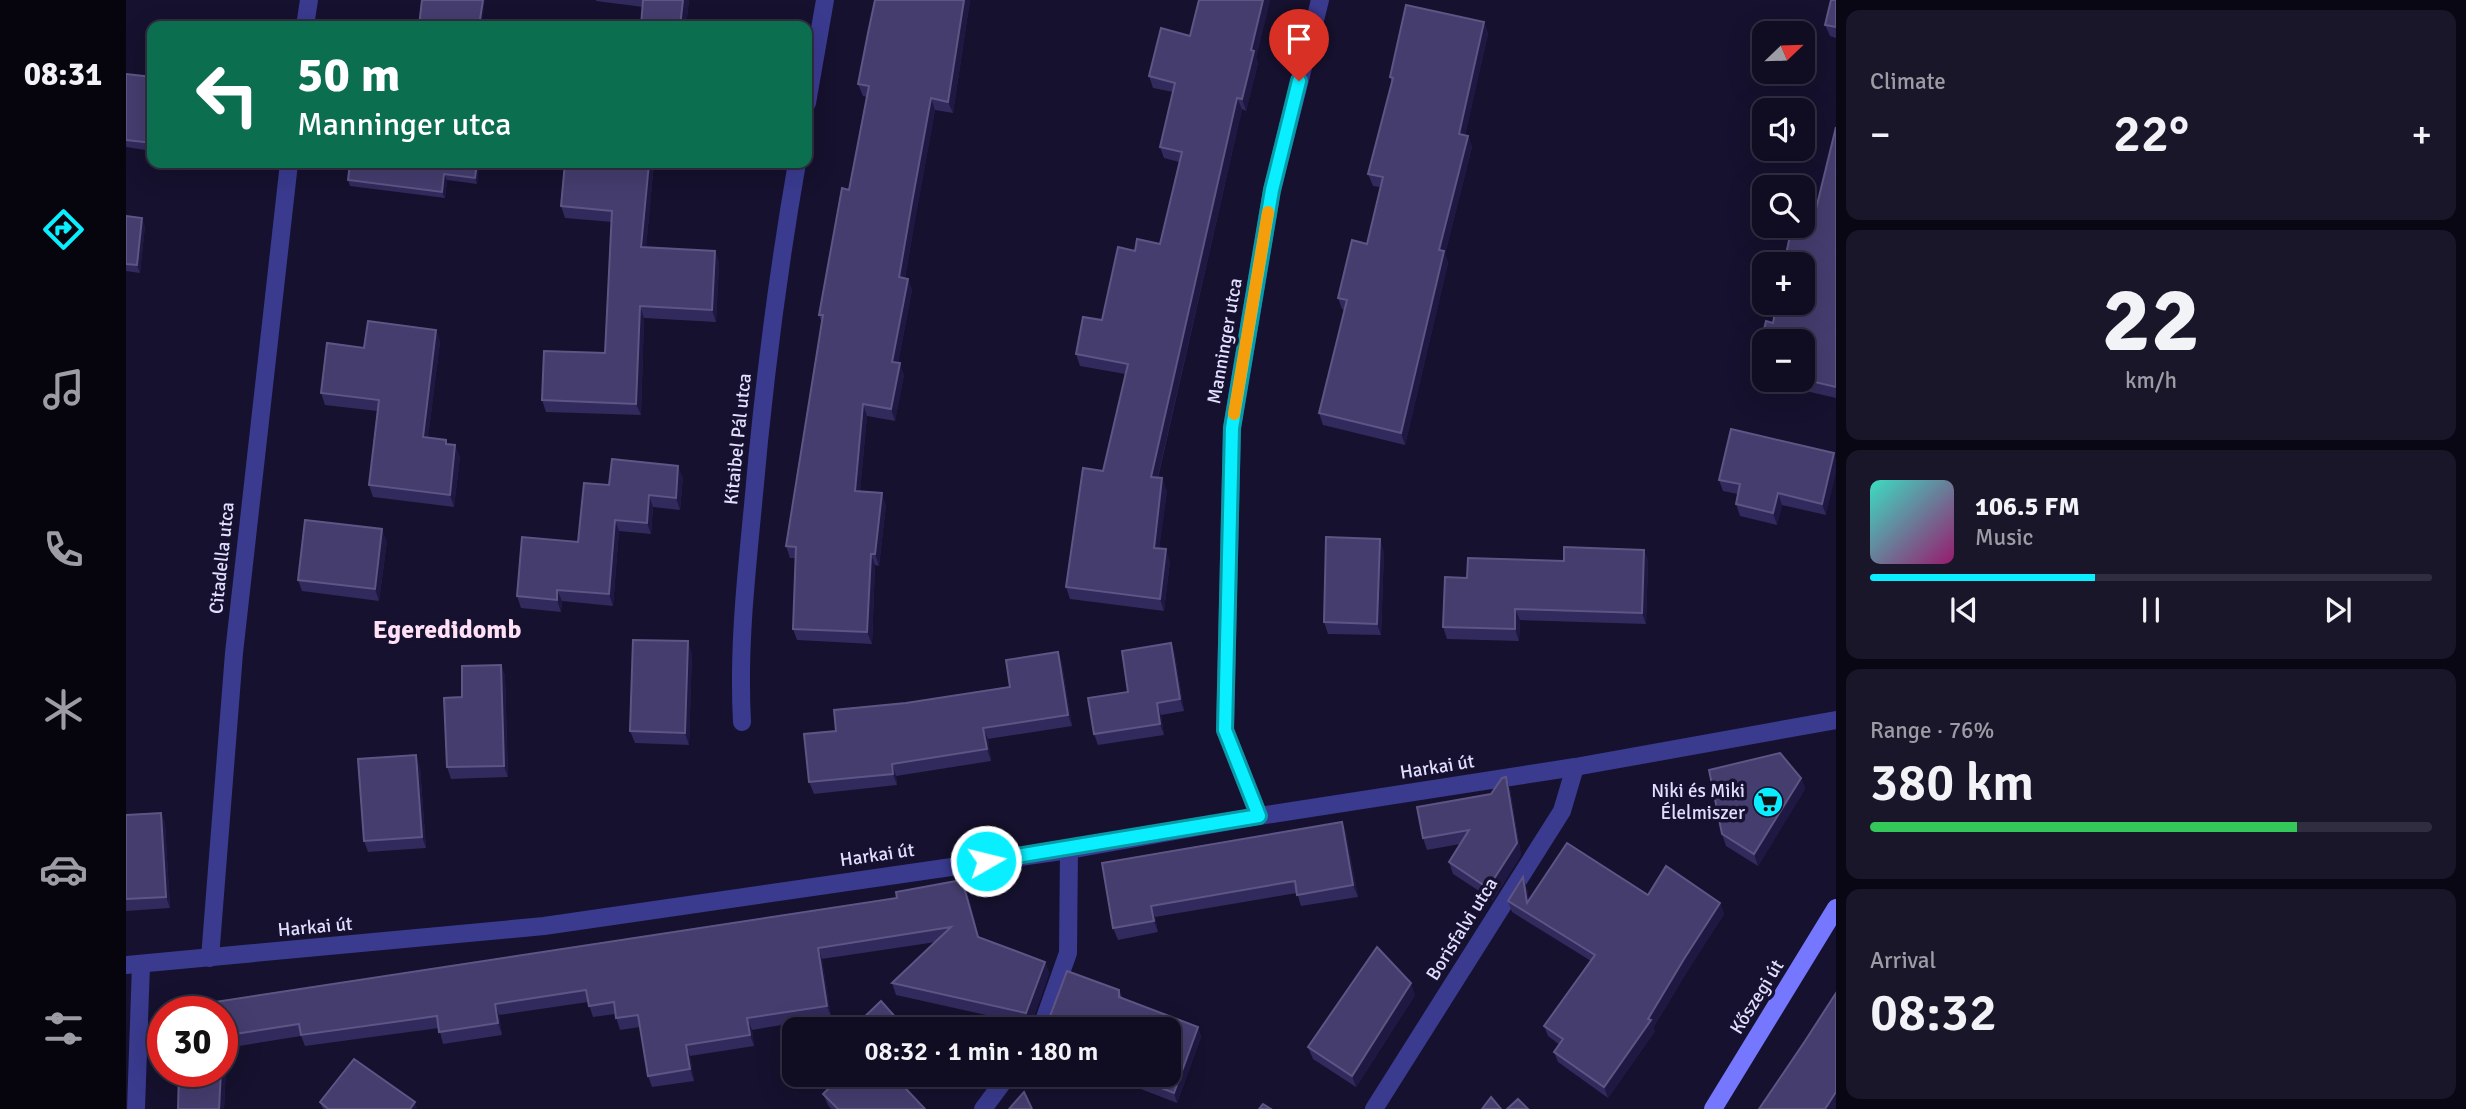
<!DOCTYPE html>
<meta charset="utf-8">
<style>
body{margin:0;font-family:Signika,sans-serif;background:#19162a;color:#f1f3f6;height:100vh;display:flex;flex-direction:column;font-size:26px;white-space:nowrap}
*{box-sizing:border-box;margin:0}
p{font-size:23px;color:#9c9ca5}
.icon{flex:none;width:38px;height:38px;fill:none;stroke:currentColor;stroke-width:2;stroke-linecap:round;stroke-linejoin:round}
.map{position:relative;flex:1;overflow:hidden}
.sheet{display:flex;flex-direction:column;gap:10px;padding:10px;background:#090713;width:630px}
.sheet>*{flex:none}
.banner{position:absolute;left:21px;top:21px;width:665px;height:147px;border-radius:14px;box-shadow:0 7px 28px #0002,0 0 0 2px #302d40;background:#0b6e4f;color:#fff;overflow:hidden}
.needle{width:46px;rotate:67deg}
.fabs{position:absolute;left:1626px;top:21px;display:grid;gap:14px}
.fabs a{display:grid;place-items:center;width:63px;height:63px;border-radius:14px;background:#100d22;box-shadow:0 7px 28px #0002,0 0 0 2px #302d40;font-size:35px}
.speed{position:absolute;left:21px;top:996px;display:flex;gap:14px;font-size:35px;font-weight:700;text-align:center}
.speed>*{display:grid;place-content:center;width:91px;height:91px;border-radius:50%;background:#100d22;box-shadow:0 7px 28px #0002,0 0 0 2px #302d40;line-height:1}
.speed .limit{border:10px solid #d22;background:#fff;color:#111}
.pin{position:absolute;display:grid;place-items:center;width:60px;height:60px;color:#fff;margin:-72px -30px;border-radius:50% 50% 50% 0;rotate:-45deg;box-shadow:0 0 7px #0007}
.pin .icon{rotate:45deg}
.me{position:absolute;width:77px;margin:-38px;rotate:82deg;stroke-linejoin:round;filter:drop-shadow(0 0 5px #0008)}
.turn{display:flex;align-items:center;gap:24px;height:147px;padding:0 35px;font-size:32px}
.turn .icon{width:91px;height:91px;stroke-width:2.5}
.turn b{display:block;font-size:49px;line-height:60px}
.big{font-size:52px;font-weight:600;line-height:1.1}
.sheet .tile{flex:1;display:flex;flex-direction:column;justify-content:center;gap:10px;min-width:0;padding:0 24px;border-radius:14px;background:#19162a}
.sheet .dial{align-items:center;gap:0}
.dial b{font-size:91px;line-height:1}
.song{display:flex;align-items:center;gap:21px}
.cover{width:84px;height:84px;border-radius:10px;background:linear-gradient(135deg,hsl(170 70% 55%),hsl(320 70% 35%))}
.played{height:7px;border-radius:4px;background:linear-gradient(90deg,#0aefff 40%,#302d40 40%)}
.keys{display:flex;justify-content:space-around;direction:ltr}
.heat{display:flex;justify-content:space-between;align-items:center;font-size:38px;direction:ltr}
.charge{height:10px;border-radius:5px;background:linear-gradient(90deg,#34c759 76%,#302d40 0)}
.trip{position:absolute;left:656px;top:1017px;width:399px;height:70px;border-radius:14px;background:#100d22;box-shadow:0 7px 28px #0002,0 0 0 2px #302d40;font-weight:600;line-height:70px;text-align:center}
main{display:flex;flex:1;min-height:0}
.tabs{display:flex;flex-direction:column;width:126px;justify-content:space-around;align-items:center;background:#06050e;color:#9c9ca5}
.tabs .icon{width:49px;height:49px}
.tabs .active{color:#0aefff}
.tabs b{font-size:32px;color:#f1f3f6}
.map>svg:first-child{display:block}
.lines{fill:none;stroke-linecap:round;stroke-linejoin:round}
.street{stroke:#3a3a8f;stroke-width:18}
.secondary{stroke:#7577ff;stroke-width:18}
.wall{fill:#312a5c;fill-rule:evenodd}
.shaded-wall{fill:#1e1842}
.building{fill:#443d6e;stroke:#5d5684;stroke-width:2}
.route-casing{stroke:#069ba6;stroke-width:18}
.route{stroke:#0aefff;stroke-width:12}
.slow{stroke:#f59e0b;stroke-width:12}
.labels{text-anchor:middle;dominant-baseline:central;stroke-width:7;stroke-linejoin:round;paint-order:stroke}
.street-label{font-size:19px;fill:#e1deff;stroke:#15112e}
.poi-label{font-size:19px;fill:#e1deff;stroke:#15112e;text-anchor:end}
.district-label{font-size:26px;font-weight:bold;fill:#ffe0f5;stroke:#15112e}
</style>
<main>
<nav class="tabs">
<b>08:31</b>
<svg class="icon active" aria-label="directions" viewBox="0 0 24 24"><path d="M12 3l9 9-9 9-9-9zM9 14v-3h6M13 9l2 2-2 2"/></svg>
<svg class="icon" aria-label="music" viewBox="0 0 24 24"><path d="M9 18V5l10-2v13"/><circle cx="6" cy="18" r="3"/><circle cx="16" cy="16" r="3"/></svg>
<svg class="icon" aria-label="phone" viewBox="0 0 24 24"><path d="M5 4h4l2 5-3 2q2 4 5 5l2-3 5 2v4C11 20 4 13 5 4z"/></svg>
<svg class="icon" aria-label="climate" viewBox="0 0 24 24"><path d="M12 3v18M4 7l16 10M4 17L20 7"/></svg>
<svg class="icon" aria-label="car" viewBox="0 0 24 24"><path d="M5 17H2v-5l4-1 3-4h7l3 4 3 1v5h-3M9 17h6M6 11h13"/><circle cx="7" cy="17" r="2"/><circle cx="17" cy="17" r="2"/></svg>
<svg class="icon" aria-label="filters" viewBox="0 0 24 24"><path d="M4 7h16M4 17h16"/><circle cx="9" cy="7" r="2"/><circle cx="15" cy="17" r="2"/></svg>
</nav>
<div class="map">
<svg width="1710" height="1109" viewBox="0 0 1710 1109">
<rect width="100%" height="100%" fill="#15112e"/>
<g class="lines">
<g class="street">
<polyline points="179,26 183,0"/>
<polyline points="681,103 699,0"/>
<path d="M616,722C612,649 620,578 627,505C637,390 651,277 671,163"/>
<polyline points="1133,816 1099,730 1106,428 1146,190 1194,0"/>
<polyline points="84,958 108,653 163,163"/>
<polyline points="0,965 418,926 943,850 1133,816 1449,767 1710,720"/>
<polyline points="915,1029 942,953 943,850"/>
<polyline points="10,1109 15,964"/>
<polyline points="857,1109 883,1074"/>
<polyline points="1248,1109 1436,811 1449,767"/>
</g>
<polyline class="secondary" points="1587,1109 1710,908"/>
</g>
<g class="wall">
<polygon points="470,0 563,0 560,26 515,26 517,7 470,1"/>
<polygon points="844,0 827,113 809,110 790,214 779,278 782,279 786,290 772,363 778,375 769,421 741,416 734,491 760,505 753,566 749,565 746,644 671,640 667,629 670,558 664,558 660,546 696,323 693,315 723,190 741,97 737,96 732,84"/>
<polygon points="1073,0 1144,0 1130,57 1132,63 1120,111 1116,109 1032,478 1041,490 1033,549 1044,561 1038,611 944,599 940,587 977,471 999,374 954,366 950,354 976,320 1009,251 1034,244 1053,162 1038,158 1034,147 1047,92 1027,88 1023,76 1064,36"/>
<polygon points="1710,0 1710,38 1704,36 1699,25"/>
<polygon points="1358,22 1362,34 1339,135 1342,136 1346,147 1319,254 1322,263 1279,445 1197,425 1193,413 1218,310 1216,309 1212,298 1241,244 1254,187 1247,186 1242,174 1266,82 1264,77"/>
<polygon points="0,74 26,77 26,151 0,147"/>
<path d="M1710,127V398L1633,380L1629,368L1640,321L1647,323L1651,303H1676V264H1658L1666,226H1676V211L1689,213ZM1638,341H1676V380H1638Z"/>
<polygon points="224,163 353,163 351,184 321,180 319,198 224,186 222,180"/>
<polygon points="528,163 520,247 589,251 593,263 590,322 518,318 515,415 420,412 416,400 479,353 486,222 439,218 435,206"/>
<polygon points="0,216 19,226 14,273 0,271"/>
<polygon points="310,330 314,342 302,437 322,444 334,456 328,507 247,497 243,485 251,411 199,405 195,393 238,348"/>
<polygon points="1708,453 1700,515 1656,505 1651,525 1614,516 1610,504 1612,494 1597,491 1593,480"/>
<polygon points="557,477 554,510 527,507 525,534 493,531 487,606 436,601 435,612 395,608 391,596 452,542 483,485"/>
<polygon points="261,541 253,601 176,591 172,580"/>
<polygon points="1518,550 1522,561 1520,624 1394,620 1393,641 1321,639 1317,627 1341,578 1438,561"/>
<polygon points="1258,551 1255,635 1202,634 1198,622"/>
<polygon points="1045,643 1049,655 1058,711 1035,715 1038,735 972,745 968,734 1002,692"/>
<polygon points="932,652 936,664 946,726 862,739 865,761 770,776 771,785 688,794 683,782 710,731 780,703 884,687"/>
<polygon points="566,653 563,745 509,743 504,731"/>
<polygon points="375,665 379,676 382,777 325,779 321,767 336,697"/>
<polygon points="294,767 300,848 242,852 238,841"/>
<polygon points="1675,778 1679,789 1632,866 1600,846 1596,834"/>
<polygon points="1384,789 1395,855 1367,900 1327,874 1323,862 1334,844 1301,850 1297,838 1365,794"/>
<polygon points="35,813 39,824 44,908 0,911 0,815"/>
<polygon points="1216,822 1220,833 1232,897 1175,906 1171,893 1029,917 1032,932 992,940 987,928 976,863"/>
<polygon points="836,880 841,891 853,938 919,962 923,973 905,1025 770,995 766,983 810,942 696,959 705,1017 626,1030 628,1046 564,1056 568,1081 526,1087 522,1076 514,1027 494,1030 489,1014 467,1017 462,1002 373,1015 376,1035 317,1044 313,1028 179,1046 175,1036 101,1048 98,1109 52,1109 96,1012 771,898"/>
<polygon points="1401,888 1403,901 1522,895 1594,903 1598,914 1562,970 1527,1028 1529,1031 1482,1098 1432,1062 1428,1052 1434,1045 1422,1036 1418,1026 1465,961 1386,912 1382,901"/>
<polygon points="993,990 997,999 1072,1027 1075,1037 1051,1103 976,1074 1043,1074 1043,1029 927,1029 923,1019"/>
<polygon points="1289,995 1230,1087 1187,1059 1182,1047"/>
<polygon points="697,1094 799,1109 705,1109 702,1105"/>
<polygon points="194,1102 291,1108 290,1109 197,1109"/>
</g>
<g class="shaded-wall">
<polygon points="357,0 359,0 356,26 353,26"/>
<polygon points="557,0 563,0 560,26 554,26"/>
<polygon points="838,0 844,0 827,113 822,102"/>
<polygon points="1137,0 1144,0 1130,57 1132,63 1120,111 1116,99 1125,50"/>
<polygon points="1358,22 1362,34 1337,145 1333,134"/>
<polygon points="805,98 809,110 777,288 773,277"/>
<polygon points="1111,98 1116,109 1029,489 1025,477"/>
<polygon points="1342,136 1346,147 1319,254 1322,263 1279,445 1275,433 1313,250"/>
<polygon points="351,163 353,163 351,184 349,178"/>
<polygon points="523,163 528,163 519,259 515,247"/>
<polygon points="318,174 321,180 319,198 316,192"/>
<polygon points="16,218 19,226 14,273 11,265"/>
<polygon points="589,251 593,263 590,322 586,310"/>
<polygon points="782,279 786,290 770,373 766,362"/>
<polygon points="514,306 518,318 515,415 510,404"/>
<polygon points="310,330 314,342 301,448 297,437"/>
<polygon points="774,363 778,375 769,421 765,409"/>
<polygon points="737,404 741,416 733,502 729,491"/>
<polygon points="329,445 334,456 328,507 324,495"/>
<polygon points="1708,453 1710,460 1710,473 1700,515 1696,504"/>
<polygon points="552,466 557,477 554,510 550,498"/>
<polygon points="1036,478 1041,490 1032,559 1028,548"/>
<polygon points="756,493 760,505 753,566 749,554"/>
<polygon points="1652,493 1656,505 1651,525 1647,513"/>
<polygon points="523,495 527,507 525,534 521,523"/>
<polygon points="489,520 493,531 487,606 483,594"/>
<polygon points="256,529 261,541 253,601 249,589"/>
<polygon points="1254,539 1258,551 1255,635 1251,624"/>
<polygon points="1040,549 1044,561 1038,611 1034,599"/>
<polygon points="1518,550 1522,561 1520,624 1516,613"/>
<polygon points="745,554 749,565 746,644 741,632"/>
<polygon points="431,590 436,601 435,612 431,600"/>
<polygon points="1389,609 1394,620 1393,641 1389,629"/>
<polygon points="562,641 566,653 563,745 559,733"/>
<polygon points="1045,643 1049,655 1058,711 1054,699"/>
<polygon points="932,652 936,664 946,726 942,715"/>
<polygon points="375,665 379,676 382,777 378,766"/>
<polygon points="1031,703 1035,715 1038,735 1034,724"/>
<polygon points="857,728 862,739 865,761 861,749"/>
<polygon points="290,755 294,767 300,848 296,837"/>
<polygon points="766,764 770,776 771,785 767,774"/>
<polygon points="1380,777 1384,789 1395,855 1367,900 1362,888"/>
<polygon points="1675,778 1679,789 1632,866 1628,854"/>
<polygon points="35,813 39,824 44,908 40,897"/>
<polygon points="1216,822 1220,833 1232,897 1227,885"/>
<polygon points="1397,877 1401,888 1405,914 1401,903"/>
<polygon points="836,880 841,891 856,949 852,937"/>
<polygon points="1594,903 1598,914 1562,970 1527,1028 1529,1031 1482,1098 1478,1087 1522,1019 1558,959"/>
<polygon points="1025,906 1029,917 1032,932 1028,921"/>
<polygon points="692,948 696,959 705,1017 701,1006"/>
<polygon points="919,962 923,973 905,1025 900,1013"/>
<polygon points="1285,983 1289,995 1230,1087 1226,1076"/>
<polygon points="369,1004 373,1015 376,1035 372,1023"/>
<polygon points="621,1018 626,1030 628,1046 624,1035"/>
<polygon points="1072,1027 1075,1037 1051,1103 1048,1093"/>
<polygon points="96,1036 101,1048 98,1109 93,1109 95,1071 96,1071"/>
<polygon points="560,1045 564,1056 568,1081 564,1069"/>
<polygon points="1710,1092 1710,1109 1699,1109"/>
<polygon points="289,1102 291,1108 290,1109 284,1109"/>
</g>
<g class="building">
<polygon points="296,0 357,0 353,26 293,26"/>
<polygon points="517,0 557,0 554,26 515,26"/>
<polygon points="749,0 838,0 822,102 805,98 786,202 773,277 782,279 766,362 774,363 765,409 737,404 729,491 756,493 749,554 745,554 741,632 667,629 670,547 660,546 697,315 693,315 716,188 723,190 743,86 732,84 742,33"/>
<polygon points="1073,0 1137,0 1125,50 1128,51 1116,99 1111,98 1025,477 1036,478 1028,548 1040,549 1034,599 940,587 957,468 977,471 1002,364 950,354 957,317 976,320 992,247 1009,251 1011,239 1034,244 1056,152 1034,147 1049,83 1023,76 1035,28 1064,36"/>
<polygon points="1705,0 1710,0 1710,27 1699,25"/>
<polygon points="1280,5 1358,22 1333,134 1342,136 1313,250 1318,251 1275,433 1193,413 1221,300 1212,298 1226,240 1241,244 1257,177 1242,174 1267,78 1264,77"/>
<polygon points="0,74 26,77 26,143 0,140"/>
<polygon points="1710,127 1710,387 1676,379 1676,341 1638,341 1638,370 1629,368 1640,321 1647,323 1651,303 1676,303 1676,264 1658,264 1666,226 1676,226 1676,211 1689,213"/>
<polygon points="224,163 351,163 349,178 318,174 316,192 222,180"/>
<polygon points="439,163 523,163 515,247 589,251 586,310 514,306 510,404 416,400 418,351 479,353 486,211 435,206"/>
<polygon points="0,216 16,218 11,265 0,264"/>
<polygon points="242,321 310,330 297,437 320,440 320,444 329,445 324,495 243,485 253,400 195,393 201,343 238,348"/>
<polygon points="1605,429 1708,453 1696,504 1652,493 1647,513 1610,504 1614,484 1593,480"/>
<polygon points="486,459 552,466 550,498 523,495 521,523 489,520 483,594 431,590 431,600 391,596 396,537 452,542 458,483 483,485"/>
<polygon points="179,520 256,529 249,589 172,580"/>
<polygon points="1200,537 1254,539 1251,624 1198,622"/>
<polygon points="1438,547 1518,550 1516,613 1389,609 1389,629 1317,627 1319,577 1341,578 1342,558 1438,561"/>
<polygon points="507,640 562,641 559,733 504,731"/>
<polygon points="1045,643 1054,699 1031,703 1034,724 968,734 962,698 1002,692 996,651"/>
<polygon points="932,652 942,715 857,728 861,749 766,764 767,774 683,782 678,734 710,731 708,710 780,703 884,687 880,660"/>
<polygon points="375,665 378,766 321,767 318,698 336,697 336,666"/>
<polygon points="1654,753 1675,778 1628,854 1596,834 1583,770"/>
<polygon points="290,755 296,837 238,841 232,759"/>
<polygon points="1380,777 1391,843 1362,888 1323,862 1343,830 1297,838 1291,807 1365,794 1376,778"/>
<polygon points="35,813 40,897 0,899 0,815"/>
<polygon points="1216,822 1227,885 1171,895 1169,881 1025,906 1028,921 987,928 976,863"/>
<polygon points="1441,843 1522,895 1540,866 1594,903 1558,959 1522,1019 1525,1020 1478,1087 1428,1052 1437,1039 1418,1026 1469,955 1382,901 1397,877 1401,903"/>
<polygon points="836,880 852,937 919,962 900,1013 766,983 825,927 692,948 701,1006 621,1018 624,1035 560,1045 564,1069 522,1076 512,1015 490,1018 488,1002 463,1006 460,990 369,1004 372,1023 313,1032 311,1016 175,1035 173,1024 96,1036 96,1040 96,1012 56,1012 56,1007 771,898 770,892"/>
<polygon points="1251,947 1285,983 1226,1076 1182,1047"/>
<polygon points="941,971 993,990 993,997 1072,1027 1048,1093 999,1074 1043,1074 1043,1029 936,1029 939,1023 923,1019"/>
<polygon points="1710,993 1710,1092 1699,1109 1633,1109 1679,1041"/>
<polygon points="755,1001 780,1029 734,1029 730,1025"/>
<polygon points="228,1059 289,1102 284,1109 202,1109 194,1102"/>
<polygon points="53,1071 95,1071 93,1109 52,1109"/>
<polygon points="717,1074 766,1074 799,1109 712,1109 697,1094"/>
<polygon points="898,1092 906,1109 883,1109"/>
<polygon points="1365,1097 1375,1109 1356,1109"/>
<polygon points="1392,1099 1402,1109 1381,1109"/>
<polygon points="1137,1104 1145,1109 1133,1109"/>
</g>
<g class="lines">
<g class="route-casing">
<polyline id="route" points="860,861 1133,816 1099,730 1106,428 1146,190 1173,81"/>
</g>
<use href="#route" class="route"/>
<polyline class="slow" points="1108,414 1142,212"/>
</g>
<defs>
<g id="supermarket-disc" transform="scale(1.575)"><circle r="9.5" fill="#0aefff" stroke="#15112e"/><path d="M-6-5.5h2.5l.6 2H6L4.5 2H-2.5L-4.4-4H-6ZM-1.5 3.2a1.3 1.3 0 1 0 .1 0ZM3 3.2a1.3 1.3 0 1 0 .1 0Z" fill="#111"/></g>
</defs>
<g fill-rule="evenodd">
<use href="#supermarket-disc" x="1642" y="802"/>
</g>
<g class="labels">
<g class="street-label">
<text transform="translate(1099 341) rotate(-80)">Manninger utca</text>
<text transform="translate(612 439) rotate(-84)">Kitaibel Pál utca</text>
<text transform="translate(96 558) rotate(-84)">Citadella utca</text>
<text transform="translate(1311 767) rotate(-9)">Harkai út</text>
<text transform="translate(751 855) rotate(-8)">Harkai út</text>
<text transform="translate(189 927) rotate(-5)">Harkai út</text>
<text transform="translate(1336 929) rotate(-58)">Borisfalvi utca</text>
<text transform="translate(1631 997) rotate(-58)">Kőszegi út</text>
</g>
<g class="poi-label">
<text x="1619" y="791">Niki és Miki<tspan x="1619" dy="22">Élelmiszer</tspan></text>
</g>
<g class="district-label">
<text x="321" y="630">Egeredidomb</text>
</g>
</g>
</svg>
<div class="fabs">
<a><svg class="needle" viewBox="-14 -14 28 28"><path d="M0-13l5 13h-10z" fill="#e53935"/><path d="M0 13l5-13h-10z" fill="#9c9ca5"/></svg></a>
<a><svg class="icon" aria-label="sound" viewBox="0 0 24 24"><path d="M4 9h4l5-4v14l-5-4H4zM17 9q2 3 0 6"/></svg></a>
<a><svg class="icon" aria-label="search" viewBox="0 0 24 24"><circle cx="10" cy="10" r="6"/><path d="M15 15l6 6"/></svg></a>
<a>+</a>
<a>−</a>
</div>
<div class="speed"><div class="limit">30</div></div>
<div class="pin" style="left:1173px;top:81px;background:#d93025"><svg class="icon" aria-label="arrive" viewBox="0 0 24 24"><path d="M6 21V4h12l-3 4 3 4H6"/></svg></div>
<svg class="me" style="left:860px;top:861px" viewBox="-20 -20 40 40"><circle r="17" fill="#0aefff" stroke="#fff" stroke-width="3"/><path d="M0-11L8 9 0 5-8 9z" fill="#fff"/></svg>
<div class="trip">08:32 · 1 min · 180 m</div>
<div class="banner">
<div class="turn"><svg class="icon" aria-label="left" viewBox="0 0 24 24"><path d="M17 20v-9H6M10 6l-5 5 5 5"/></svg><div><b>50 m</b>Manninger utca</div></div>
</div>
</div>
<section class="sheet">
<div class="tile"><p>Climate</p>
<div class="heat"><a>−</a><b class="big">22°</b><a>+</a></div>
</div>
<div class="tile dial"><b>22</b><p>km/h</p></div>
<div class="tile">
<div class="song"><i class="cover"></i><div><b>106.5 FM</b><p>Music</p></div></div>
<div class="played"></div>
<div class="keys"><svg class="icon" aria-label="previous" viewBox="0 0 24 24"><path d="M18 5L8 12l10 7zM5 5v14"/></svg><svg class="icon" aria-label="pause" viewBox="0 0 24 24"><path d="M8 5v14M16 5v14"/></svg><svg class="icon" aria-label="next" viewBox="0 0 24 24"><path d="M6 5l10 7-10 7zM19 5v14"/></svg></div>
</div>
<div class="tile"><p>Range · 76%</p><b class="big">380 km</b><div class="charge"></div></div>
<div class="tile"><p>Arrival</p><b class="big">08:32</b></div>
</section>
</main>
